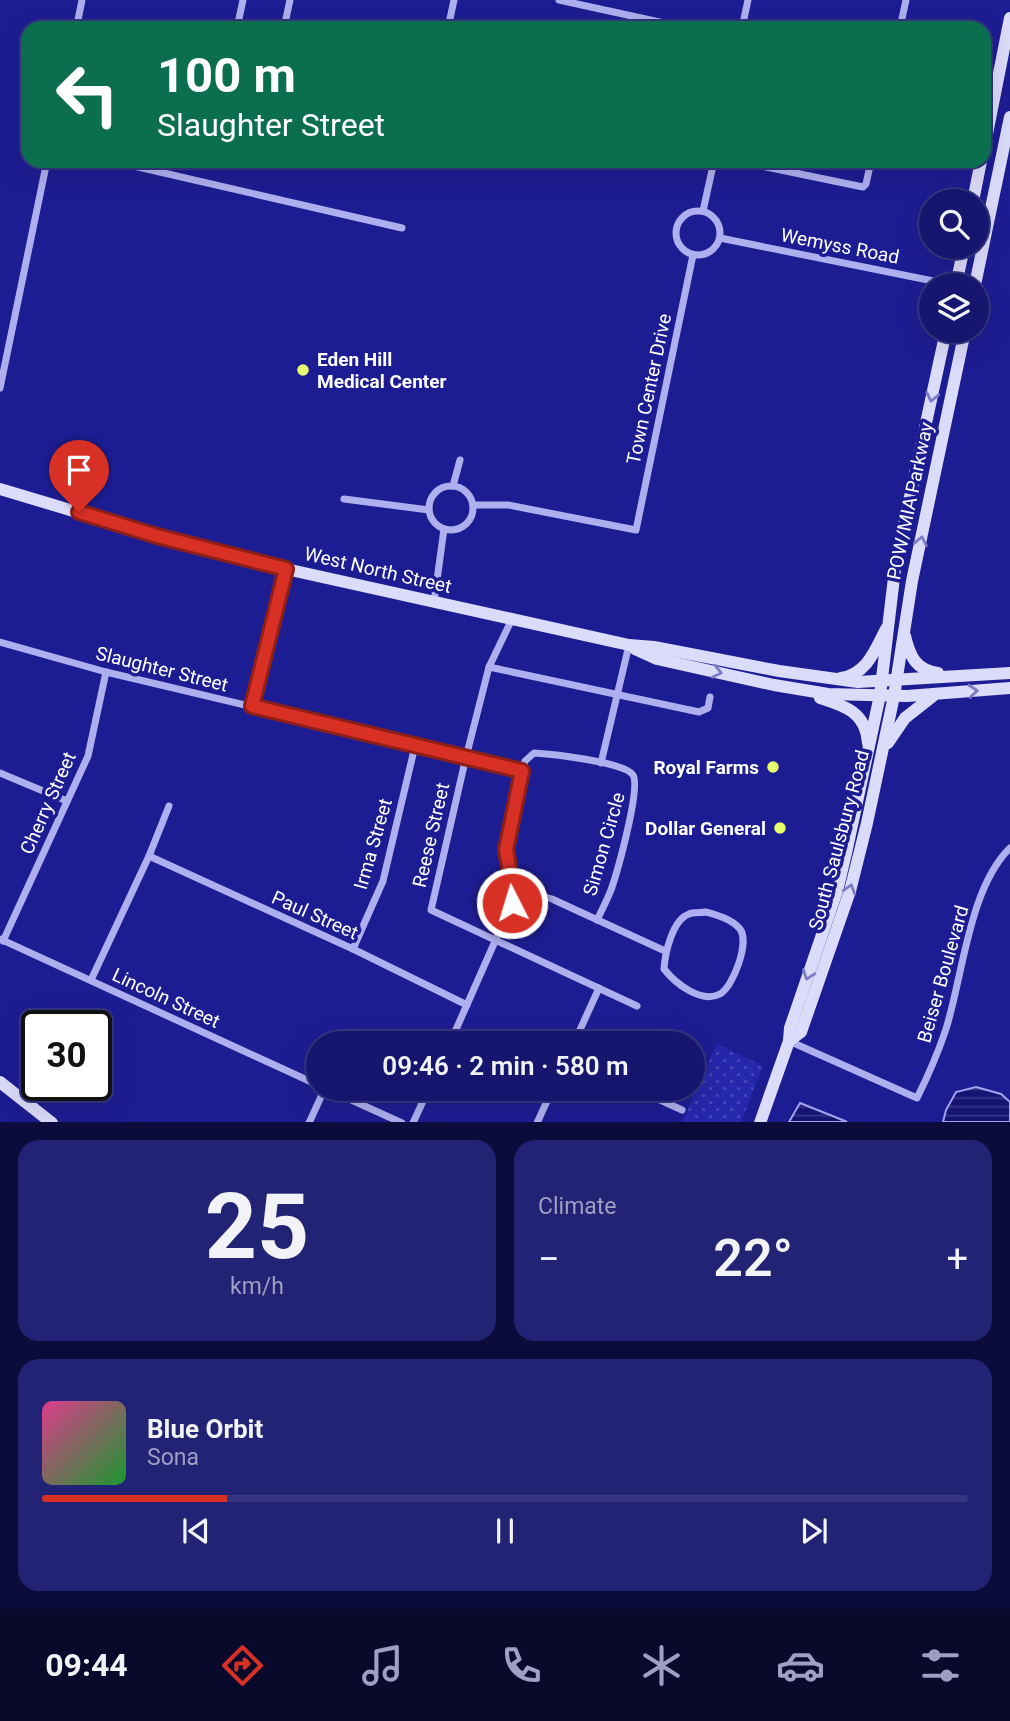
<!DOCTYPE html>
<meta charset="utf-8">
<style>
body{margin:0;font-family:Roboto,sans-serif;background:#232376;color:#f1f3f6;height:100vh;display:flex;flex-direction:column;font-size:26px;white-space:nowrap}
*{box-sizing:border-box;margin:0}
p{font-size:23px;color:#9e9fc2}
.icon{flex:none;width:38px;height:38px;fill:none;stroke:currentColor;stroke-width:2;stroke-linecap:round;stroke-linejoin:round}
.map{position:relative;height:1122px;overflow:hidden}
.drawer{display:flex;flex-direction:column;gap:18px;padding:18px;background:#0c0c3c;flex:1}
.drawer>*{flex:none}
.banner{position:absolute;left:21px;top:21px;width:970px;height:147px;border-radius:21px;box-shadow:0 7px 28px #0002,0 0 0 2px #353581;background:#0b6e4f;color:#fff;overflow:hidden}
.fabs{position:absolute;left:919px;top:189px;display:grid;gap:14px}
.fabs a{display:grid;place-items:center;width:70px;height:70px;border-radius:50%;background:#16166e;box-shadow:0 7px 28px #0002,0 0 0 2px #353581;font-size:35px}
.speed{position:absolute;left:21px;top:1010px;display:flex;gap:14px;font-size:35px;font-weight:700;text-align:center}
.speed>*{display:grid;place-content:center;width:91px;height:91px;border-radius:50%;background:#16166e;box-shadow:0 7px 28px #0002,0 0 0 2px #353581;line-height:1}
.speed .limit{border:4px solid #111;border-radius:10px;background:#fff;color:#111}
.pin{position:absolute;display:grid;place-items:center;width:60px;height:60px;color:#fff;margin:-72px -30px;border-radius:50% 50% 50% 0;rotate:-45deg;box-shadow:0 0 7px #0007}
.pin .icon{rotate:45deg}
.me{position:absolute;width:77px;margin:-38px;rotate:355deg;stroke-linejoin:round;filter:drop-shadow(0 0 5px #0008)}
.turn{display:flex;align-items:center;gap:24px;height:147px;padding:0 21px;font-size:32px}
.turn .icon{width:91px;height:91px;stroke-width:2.5}
.turn b{display:block;font-size:49px;line-height:60px}
.big{font-size:52px;font-weight:600;line-height:1.1}
.drawer .widget{flex:1;display:flex;flex-direction:column;justify-content:center;gap:10px;min-width:0;padding:0 24px;border-radius:21px;background:#232376}
.drawer .dial{align-items:center;gap:0}
.dial b{font-size:91px;line-height:1}
.song{display:flex;align-items:center;gap:21px}
.cover{width:84px;height:84px;border-radius:10px;background:linear-gradient(135deg,hsl(330 70% 55%),hsl(130 70% 35%))}
.played{height:7px;border-radius:4px;background:linear-gradient(90deg,#d93025 20%,#353581 20%)}
.keys{display:flex;justify-content:space-around;direction:ltr}
.heat{display:flex;justify-content:space-between;align-items:center;font-size:38px;direction:ltr}
.drawer .tiles{flex:1;display:grid;gap:18px;grid-template-columns:1fr 1fr}
.widget:last-child{grid-column:span 2}
.trip{position:absolute;left:306px;top:1031px;width:399px;height:70px;border-radius:35px;background:#16166e;box-shadow:0 7px 28px #0002,0 0 0 2px #353581;font-weight:600;line-height:70px;text-align:center}
.menu{display:flex;height:112px;justify-content:space-around;align-items:center;background:#09092c;color:#9e9fc2}
.menu .icon{width:49px;height:49px}
.menu .selected{color:#d93025}
.menu b{font-size:32px;color:#f1f3f6}
.map>svg:first-child{display:block}
.park{fill:url(#park-dots)}
.water{fill:url(#water-rules);stroke:#a1a3f0;stroke-width:2}
.lines{fill:none;stroke-linecap:round;stroke-linejoin:round}
.street{stroke:#aeafee;stroke-width:7}
.secondary{stroke:#dbdbfa;stroke-width:12}
.oneway{stroke:#7c7cc6}
.route-casing{stroke:#8d1f18;stroke-width:18}
.route{stroke:#d93025;stroke-width:12}
.poi-dot{fill:#e8fe6d;stroke:#1d1d93;stroke-width:2.5}
.labels{text-anchor:middle;dominant-baseline:central;stroke-width:7;stroke-linejoin:round;paint-order:stroke}
.street-label{font-size:19px;fill:#fff;stroke:#1d1d93}
.poi-label{font-size:19px;font-weight:bold;fill:#fff;stroke:#1d1d93;text-anchor:end}
</style>
<div class="map">
<svg width="1010" height="1123" viewBox="0 0 1010 1123">
<defs>
<pattern id="park-dots" width="8" height="8" patternUnits="userSpaceOnUse" patternTransform="scale(1.75)"><rect width="8" height="8" fill="#2628ab"/><path d="M2 2h.1M6 6h.1" fill="none" stroke="#4748b8" stroke-width="1.8" stroke-linecap="round"/></pattern>
<pattern id="water-rules" width="6" height="5" patternUnits="userSpaceOnUse" patternTransform="scale(1.75)"><rect width="6" height="5" fill="#151471"/><path d="M0 2.5h6" fill="none" stroke="#383786"/></pattern>
</defs>
<rect width="100%" height="100%" fill="#1d1d93"/>
<polygon class="park" points="717,1044 763,1066 741,1122 682,1122"/>
<g class="water">
<polygon points="976,1087 1001,1094 1010,1102 1010,1122 943,1122 946,1110 956,1092"/>
<polygon points="800,1103 845,1121 847,1122 789,1122"/>
</g>
<g class="lines">
<g class="street">
<polyline points="82,0 77,25 92,28"/>
<polyline points="559,0 687,28"/>
<polyline points="237,28 243,0"/>
<polyline points="284,28 290,0"/>
<polyline points="448,28 454,0"/>
<polyline points="742,28 748,0"/>
<polyline points="900,28 906,0"/>
<polyline points="112,161 402,228"/>
<polyline points="737,161 863,187 866,184 871,161"/>
<circle cx="698" cy="233" r="22"/>
<polyline points="703,211 714,161"/>
<polyline points="720,238 953,285"/>
<polyline points="0,388 47,161"/>
<polyline points="453,486 460,460"/>
<circle cx="451" cy="508" r="22"/>
<polyline points="344,499 429,510"/>
<polyline points="473,505 508,505 636,530 693,255"/>
<polyline points="434,602 444,529"/>
<polyline points="512,619 489,667 466,757 431,910 637,1006"/>
<polyline points="0,642 106,672 522,771"/>
<polyline points="489,667 699,712 708,708 710,697"/>
<polyline points="252,707 286,569"/>
<polyline points="601,763 629,645"/>
<polyline points="0,773 67,801"/>
<polyline points="149,856 353,949 467,1005"/>
<polyline points="514,894 524,891 552,899 665,951"/>
<path d="M706,912C717,915 732,919 740,929C750,942 733,987 720,994C701,1004 675,983 664,969C665,954 672,920 689,914C693,912 701,913 706,912Z"/>
<polyline points="0,939 318,1085"/>
<polyline points="3,941 88,756 106,672"/>
<polyline points="353,949 383,881 415,746"/>
<polyline points="91,980 149,856 169,806"/>
<path d="M789,1041L917,1098C928,1076 938,1053 946,1029C963,975 969,888 1010,848"/>
<path d="M450,1043L512,903L514,894L506,850L522,771L525,761L534,753C551,754 625,762 633,775C641,788 617,873 611,890C607,900 602,910 597,920"/>
<polyline points="574,1043 599,988"/>
<polyline points="634,1088 682,1110"/>
<polyline points="309,1123 325,1088 402,1123"/>
<polyline points="413,1123 429,1088"/>
<polyline points="537,1123 553,1088"/>
</g>
<g class="secondary">
<polyline points="984,149 1010,18"/>
<polyline points="973,201 981,161"/>
<polyline points="956,285 964,247"/>
<polyline points="975,285 1010,117"/>
<polyline points="0,489 157,536 286,569 629,645 654,647 779,671 858,682 1010,673"/>
<path d="M905,636C910,657 916,670 938,673"/>
<polyline points="635,649 657,659 774,685 828,694 907,696 1010,688"/>
<path d="M841,678C867,674 875,650 886,629"/>
<path d="M820,698C846,706 866,713 868,743"/>
<polyline points="888,743 905,718 933,696"/>
<polyline points="789,1041 801,1032 850,891 867,823 894,696 912,581 965,331"/>
<polyline points="0,1082 52,1123"/>
<polyline points="760,1123 789,1041 790,1028 837,891 846,853 880,695 896,561 946,331"/>
</g>
</g>
<defs><path id="oneway-chevron" d="M-2-3.5L2.5 0L-2 3.5" fill="none" stroke-width="1.6" stroke-linecap="round" stroke-linejoin="round" transform="scale(1.75)"/></defs>
<g class="oneway">
<use href="#oneway-chevron" transform="translate(932 397) rotate(102)"/>
<use href="#oneway-chevron" transform="translate(921 541) rotate(-78)"/>
<use href="#oneway-chevron" transform="translate(717 672) rotate(13)"/>
<use href="#oneway-chevron" transform="translate(973 691) rotate(-5)"/>
<use href="#oneway-chevron" transform="translate(850 889) rotate(-73)"/>
<use href="#oneway-chevron" transform="translate(808 975) rotate(109)"/>
</g>
<g class="lines">
<g class="route-casing">
<polyline id="route" points="79,512 157,536 286,569 252,706 522,771 506,850 514,894 512,903"/>
</g>
<use href="#route" class="route"/>
</g>
<g class="poi-dot">
<circle cx="303" cy="370" r="7"/>
<circle cx="773" cy="767" r="7"/>
<circle cx="780" cy="828" r="7"/>
</g>
<g class="labels">
<g class="street-label">
<text transform="translate(840 246) rotate(11)">Wemyss Road</text>
<text transform="translate(649 389) rotate(-78)">Town Center Drive</text>
<text transform="translate(910 501) rotate(-78)">POW/MIA Parkway</text>
<text transform="translate(378 570) rotate(13)">West North Street</text>
<text transform="translate(162 669) rotate(14)">Slaughter Street</text>
<text transform="translate(48 803) rotate(-66)">Cherry Street</text>
<text transform="translate(431 835) rotate(-77)">Reese Street</text>
<text transform="translate(839 840) rotate(-75)">South Saulsbury Road</text>
<text transform="translate(373 844) rotate(-74)">Irma Street</text>
<text transform="translate(604 844) rotate(-74)">Simon Circle</text>
<text transform="translate(315 915) rotate(24)">Paul Street</text>
<text transform="translate(943 974) rotate(-74)">Beiser Boulevard</text>
<text transform="translate(166 998) rotate(25)">Lincoln Street</text>
</g>
<g class="poi-label">
<text x="317" y="359" text-anchor="start">Eden Hill<tspan x="317" dy="22">Medical Center</tspan></text>
<text x="759" y="767">Royal Farms</text>
<text x="766" y="828">Dollar General</text>
</g>
</g>
</svg>
<div class="fabs">
<a><svg class="icon" aria-label="search" viewBox="0 0 24 24"><circle cx="10" cy="10" r="6"/><path d="M15 15l6 6"/></svg></a>
<a><svg class="icon" aria-label="layers" viewBox="0 0 24 24"><path d="M12 4l9 5-9 5-9-5zM3 14l9 5 9-5"/></svg></a>
</div>
<div class="speed"><div class="limit">30</div></div>
<div class="pin" style="left:79px;top:512px;background:#d93025"><svg class="icon" aria-label="arrive" viewBox="0 0 24 24"><path d="M6 21V4h12l-3 4 3 4H6"/></svg></div>
<svg class="me" style="left:512px;top:903px" viewBox="-20 -20 40 40"><circle r="17" fill="#d93025" stroke="#fff" stroke-width="3"/><path d="M0-11L8 9 0 5-8 9z" fill="#fff"/></svg>
<div class="trip">09:46 · 2 min · 580 m</div>
<div class="banner">
<div class="turn"><svg class="icon" aria-label="left" viewBox="0 0 24 24"><path d="M17 20v-9H6M10 6l-5 5 5 5"/></svg><div><b>100 m</b>Slaughter Street</div></div>
</div>
</div>
<section class="drawer">
<div class="tiles">
<div class="widget dial"><b>25</b><p>km/h</p></div>
<div class="widget"><p>Climate</p>
<div class="heat"><a>−</a><b class="big">22°</b><a>+</a></div>
</div>
<div class="widget">
<div class="song"><i class="cover"></i><div><b>Blue Orbit</b><p>Sona</p></div></div>
<div class="played"></div>
<div class="keys"><svg class="icon" aria-label="previous" viewBox="0 0 24 24"><path d="M18 5L8 12l10 7zM5 5v14"/></svg><svg class="icon" aria-label="pause" viewBox="0 0 24 24"><path d="M8 5v14M16 5v14"/></svg><svg class="icon" aria-label="next" viewBox="0 0 24 24"><path d="M6 5l10 7-10 7zM19 5v14"/></svg></div>
</div>
</div>
</section>
<nav class="menu">
<b>09:44</b>
<svg class="icon selected" aria-label="directions" viewBox="0 0 24 24"><path d="M12 3l9 9-9 9-9-9zM9 14v-3h6M13 9l2 2-2 2"/></svg>
<svg class="icon" aria-label="music" viewBox="0 0 24 24"><path d="M9 18V5l10-2v13"/><circle cx="6" cy="18" r="3"/><circle cx="16" cy="16" r="3"/></svg>
<svg class="icon" aria-label="phone" viewBox="0 0 24 24"><path d="M5 4h4l2 5-3 2q2 4 5 5l2-3 5 2v4C11 20 4 13 5 4z"/></svg>
<svg class="icon" aria-label="climate" viewBox="0 0 24 24"><path d="M12 3v18M4 7l16 10M4 17L20 7"/></svg>
<svg class="icon" aria-label="car" viewBox="0 0 24 24"><path d="M5 17H2v-5l4-1 3-4h7l3 4 3 1v5h-3M9 17h6M6 11h13"/><circle cx="7" cy="17" r="2"/><circle cx="17" cy="17" r="2"/></svg>
<svg class="icon" aria-label="filters" viewBox="0 0 24 24"><path d="M4 7h16M4 17h16"/><circle cx="9" cy="7" r="2"/><circle cx="15" cy="17" r="2"/></svg>
</nav>
